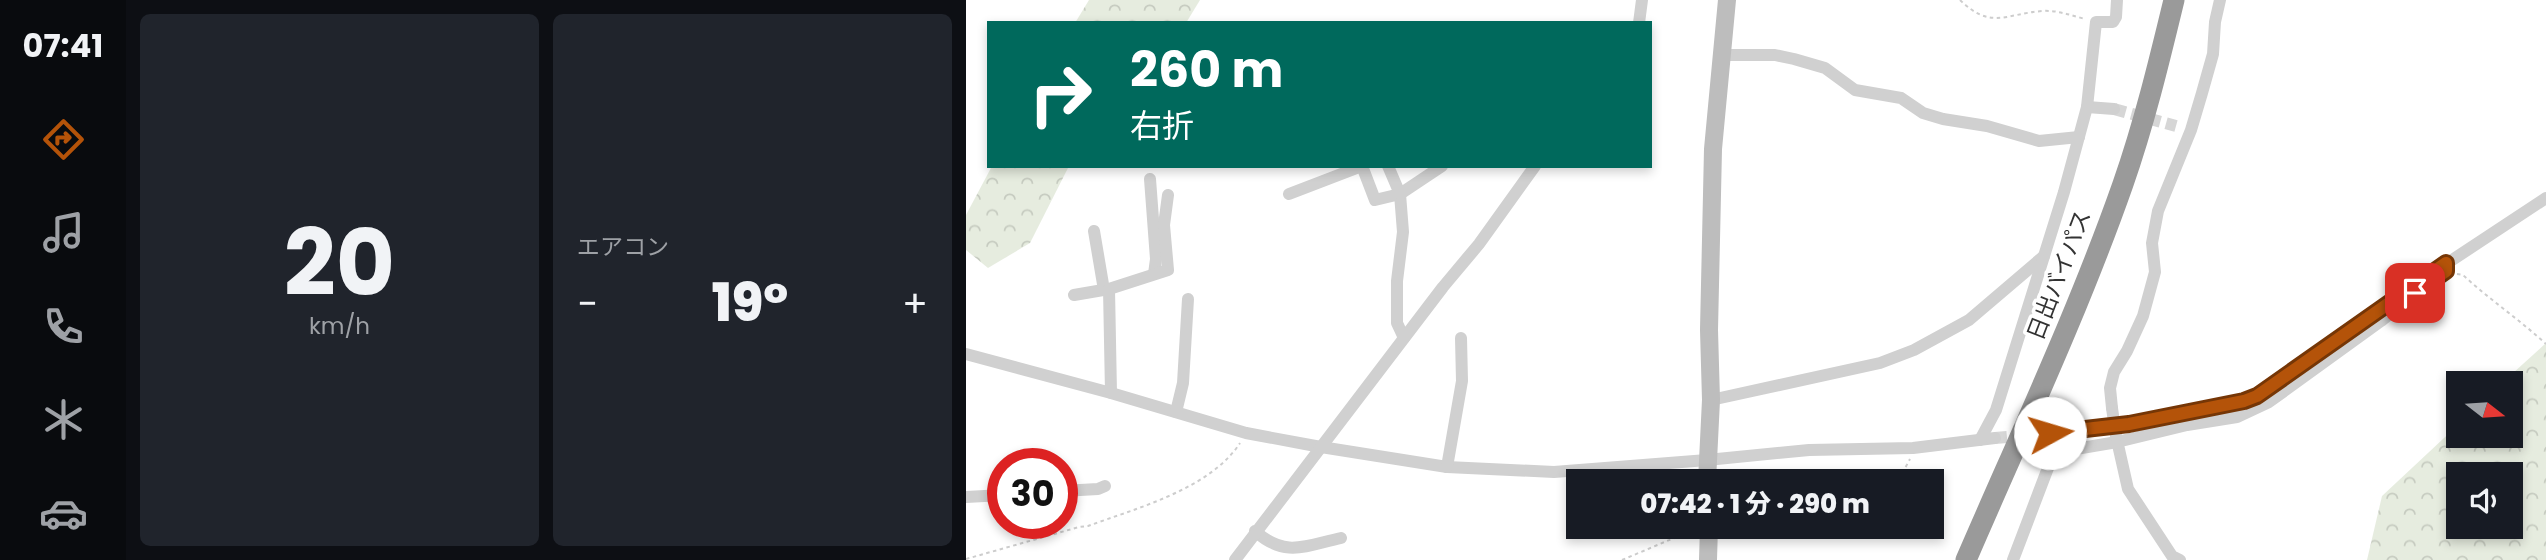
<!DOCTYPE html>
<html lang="ja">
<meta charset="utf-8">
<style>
body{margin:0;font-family:Poppins,"Noto Sans JP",sans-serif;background:#20242c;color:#f1f3f6;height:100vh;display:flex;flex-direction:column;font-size:26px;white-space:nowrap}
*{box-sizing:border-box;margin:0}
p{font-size:23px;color:#9ea1a6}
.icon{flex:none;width:38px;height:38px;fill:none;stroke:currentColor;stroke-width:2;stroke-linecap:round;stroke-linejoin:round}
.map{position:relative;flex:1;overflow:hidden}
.panel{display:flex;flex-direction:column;gap:14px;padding:14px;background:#0d0f14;width:840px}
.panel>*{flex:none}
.banner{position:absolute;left:21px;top:21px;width:665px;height:147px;border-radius:0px;box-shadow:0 4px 10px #0003;background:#00695c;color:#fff;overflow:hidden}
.needle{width:46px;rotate:107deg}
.tools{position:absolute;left:1480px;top:371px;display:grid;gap:14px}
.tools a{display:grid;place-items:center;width:77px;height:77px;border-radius:0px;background:#171b24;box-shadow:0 4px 10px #0003;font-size:35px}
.speed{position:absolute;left:21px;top:448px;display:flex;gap:14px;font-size:35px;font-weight:700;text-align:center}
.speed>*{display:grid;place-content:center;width:91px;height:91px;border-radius:50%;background:#171b24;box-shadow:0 4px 10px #0003;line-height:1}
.speed .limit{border:10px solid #d22;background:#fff;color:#111}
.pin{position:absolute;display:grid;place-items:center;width:60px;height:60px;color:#fff;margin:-30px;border-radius:14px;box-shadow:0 4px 10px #0006}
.me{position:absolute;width:77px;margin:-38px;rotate:84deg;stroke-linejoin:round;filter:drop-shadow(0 0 5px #0008)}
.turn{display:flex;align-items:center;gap:24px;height:147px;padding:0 28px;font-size:32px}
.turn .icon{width:91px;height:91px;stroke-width:2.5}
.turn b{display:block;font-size:49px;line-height:60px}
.big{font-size:52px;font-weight:800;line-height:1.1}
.panel .widget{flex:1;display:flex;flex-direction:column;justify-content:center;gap:10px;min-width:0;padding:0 24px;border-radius:10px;background:#20242c}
.panel .dial{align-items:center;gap:0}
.dial b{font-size:91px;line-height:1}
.heat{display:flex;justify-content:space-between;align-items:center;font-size:38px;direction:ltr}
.panel .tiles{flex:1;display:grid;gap:14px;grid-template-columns:repeat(2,1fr)}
.trip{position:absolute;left:600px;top:469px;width:378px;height:70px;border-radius:0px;background:#171b24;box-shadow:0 4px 10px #0003;font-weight:800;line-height:70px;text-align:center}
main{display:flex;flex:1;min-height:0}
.tab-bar{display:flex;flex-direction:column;width:126px;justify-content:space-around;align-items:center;background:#090b0e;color:#9ea1a6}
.tab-bar .icon{width:49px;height:49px}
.tab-bar .on{color:#b45309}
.tab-bar b{font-size:32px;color:#f1f3f6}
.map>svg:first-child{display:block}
.forest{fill:url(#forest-crowns);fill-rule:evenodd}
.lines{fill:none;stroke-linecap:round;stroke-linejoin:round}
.street-tunnel{stroke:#d6d6d6;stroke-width:12;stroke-dasharray:12 6;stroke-linecap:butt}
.path{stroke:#cdcdcd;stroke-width:2;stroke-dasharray:3.5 3.5;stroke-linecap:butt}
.street{stroke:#d0d0d0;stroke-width:12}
.secondary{stroke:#bdbdbd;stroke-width:18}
.highway{stroke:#9a9a9a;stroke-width:21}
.street-bridge{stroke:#d0d0d0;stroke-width:12}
.route-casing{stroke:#753606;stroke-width:18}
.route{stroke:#b45309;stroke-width:12}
.labels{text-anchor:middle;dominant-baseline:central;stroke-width:7;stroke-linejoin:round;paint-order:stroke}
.street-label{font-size:23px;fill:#333;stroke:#fff}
</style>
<main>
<nav class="tab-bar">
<b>07:41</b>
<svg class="icon on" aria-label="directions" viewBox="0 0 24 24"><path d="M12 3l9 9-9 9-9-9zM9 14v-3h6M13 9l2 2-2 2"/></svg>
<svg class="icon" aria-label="music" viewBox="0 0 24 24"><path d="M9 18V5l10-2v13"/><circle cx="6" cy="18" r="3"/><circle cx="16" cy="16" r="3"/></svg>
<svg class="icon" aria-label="phone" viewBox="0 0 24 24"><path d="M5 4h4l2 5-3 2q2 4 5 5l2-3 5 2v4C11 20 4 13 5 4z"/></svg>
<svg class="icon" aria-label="climate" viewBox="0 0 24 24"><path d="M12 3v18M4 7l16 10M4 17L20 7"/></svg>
<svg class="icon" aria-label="car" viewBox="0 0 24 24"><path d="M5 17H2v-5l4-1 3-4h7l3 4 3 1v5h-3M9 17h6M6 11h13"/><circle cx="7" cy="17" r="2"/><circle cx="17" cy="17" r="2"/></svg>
</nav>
<section class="panel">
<div class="tiles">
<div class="widget dial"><b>20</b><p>km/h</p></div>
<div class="widget"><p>エアコン</p>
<div class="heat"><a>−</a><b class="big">19°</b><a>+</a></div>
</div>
</div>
</section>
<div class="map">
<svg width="1580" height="560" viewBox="0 0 1580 560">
<defs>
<pattern id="forest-crowns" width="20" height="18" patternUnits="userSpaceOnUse" patternTransform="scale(1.75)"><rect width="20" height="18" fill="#e6ecdf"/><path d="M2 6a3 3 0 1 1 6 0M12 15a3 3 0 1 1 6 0" fill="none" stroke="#c6cbc0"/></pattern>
</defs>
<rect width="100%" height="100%" fill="#fff"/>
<g class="forest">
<polygon points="123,0 234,0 220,23 109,23"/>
<polygon points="26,166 103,166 64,243 22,268 0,250 0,215"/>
<path d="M1580,343V560H1401L1416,496L1493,424V436H1545V383H1536ZM1493,474H1545V527H1493Z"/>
</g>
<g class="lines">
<g class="street-tunnel">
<polyline points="1148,109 1210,126"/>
<polyline points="1029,438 1084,433"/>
</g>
<g class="path">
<path d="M994,0C1025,30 1039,14 1076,11C1091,10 1104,15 1119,19"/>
<path d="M1491,274L1497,275C1524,300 1554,320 1580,344"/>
<polyline points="927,481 932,481 944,459"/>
<path d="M0,559L113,527L122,526C171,508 244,489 274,443"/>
<polyline points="656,560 727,530"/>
</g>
<g class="street">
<polyline points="673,23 676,0"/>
<polyline points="756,55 809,55 828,59 859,68 889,90 935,98 957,113 977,119 1021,126 1073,141 1113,137"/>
<polyline points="1121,107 1148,109"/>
<polyline points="396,166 409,200 434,194 437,232 431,281 431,323 438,338"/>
<polyline points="422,166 434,194 476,166"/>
<polyline points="184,179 190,259 188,274"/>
<polyline points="323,194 396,166"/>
<polyline points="128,231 138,290"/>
<polyline points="1474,268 1580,198"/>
<polyline points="108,295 143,289"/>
<polyline points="0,354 145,393 280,433 355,447 481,467 588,472 741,460 843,450 947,448 1029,438"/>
<polyline points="145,393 143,289 202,270 198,225 202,195"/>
<polyline points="745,400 914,363 948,350 1003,320 1078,256"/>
<polyline points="1146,408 1144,388 1148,372 1161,351 1177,316 1189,272 1186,243 1192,211 1225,130 1236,93 1247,54 1249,22 1254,0"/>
<polyline points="210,412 217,383 222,299"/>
<polyline points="1084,433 1163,424 1278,401 1291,395 1436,294"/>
<polyline points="1150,436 1162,489 1206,556 1214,560"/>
<polyline points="1014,440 1030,410 1098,192 1121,107 1130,22 1147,22 1150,17 1151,0"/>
<polyline points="481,467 496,381 495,338"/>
<polyline points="96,491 132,489 139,486"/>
<polyline points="0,497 37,495"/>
<path d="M289,531C319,558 339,546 375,538"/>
<polyline points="269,560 477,287 513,244 569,166"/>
<polyline points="1047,560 1085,460 1092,452 1151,442 1221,425 1271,417 1303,402 1415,321 1461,283 1480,271 1480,263"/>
</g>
<g class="secondary">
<polyline points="741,481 745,400 743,330 747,149 761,0"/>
<polyline points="742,560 743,527"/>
</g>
<path class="highway" d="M1000,560C1054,435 1112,312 1157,184C1178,124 1193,62 1208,0"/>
<polyline class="street-bridge" points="1146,408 1150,436"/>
</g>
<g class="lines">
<g class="route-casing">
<polyline id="route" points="1084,433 1163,424 1278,401 1291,396 1480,263 1480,271 1449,293"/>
</g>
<use href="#route" class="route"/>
</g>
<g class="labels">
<g class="street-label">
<text transform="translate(1093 275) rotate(-69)">日出バイパス</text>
</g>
</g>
</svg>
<div class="tools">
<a><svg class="needle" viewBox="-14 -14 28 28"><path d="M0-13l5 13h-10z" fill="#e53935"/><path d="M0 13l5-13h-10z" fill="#9ea1a6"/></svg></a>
<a><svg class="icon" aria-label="sound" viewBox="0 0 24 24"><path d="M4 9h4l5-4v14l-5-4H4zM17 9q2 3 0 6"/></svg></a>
</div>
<div class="speed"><div class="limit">30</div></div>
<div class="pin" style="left:1449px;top:293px;background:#d93025"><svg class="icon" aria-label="arrive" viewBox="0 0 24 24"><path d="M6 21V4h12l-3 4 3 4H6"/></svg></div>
<svg class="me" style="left:1084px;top:433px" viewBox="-20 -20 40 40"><circle r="19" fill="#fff"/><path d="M0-13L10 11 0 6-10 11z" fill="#b45309"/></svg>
<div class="trip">07:42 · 1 分 · 290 m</div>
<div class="banner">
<div class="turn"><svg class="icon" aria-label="right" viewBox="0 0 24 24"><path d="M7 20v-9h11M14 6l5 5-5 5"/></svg><div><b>260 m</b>右折</div></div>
</div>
</div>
</main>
